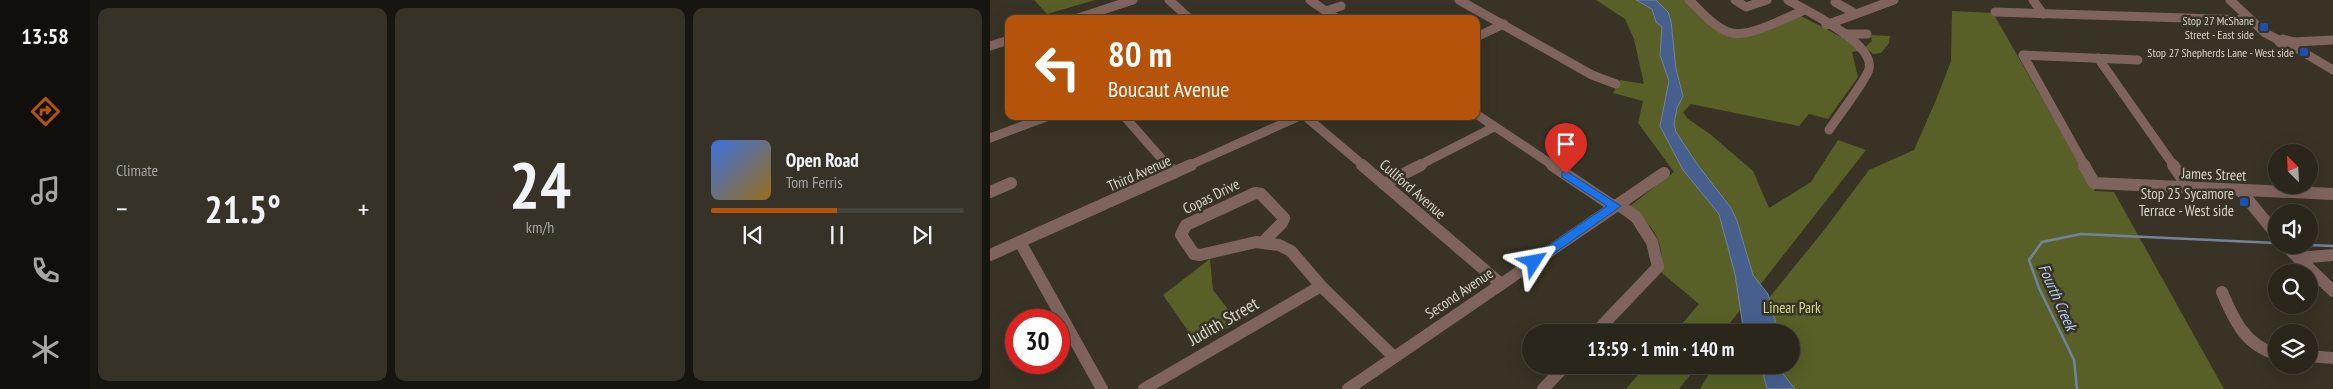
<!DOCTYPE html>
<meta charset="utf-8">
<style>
body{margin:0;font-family:"PT Sans Narrow",sans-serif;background:#363228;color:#f1f3f6;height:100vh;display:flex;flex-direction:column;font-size:19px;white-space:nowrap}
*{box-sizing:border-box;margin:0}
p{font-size:16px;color:#a5a5a3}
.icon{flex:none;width:28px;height:28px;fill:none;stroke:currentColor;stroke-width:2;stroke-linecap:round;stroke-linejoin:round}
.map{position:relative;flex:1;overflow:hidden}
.side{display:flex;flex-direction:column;gap:8px;padding:8px;background:#17150f;width:900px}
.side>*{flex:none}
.hud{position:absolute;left:15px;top:15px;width:475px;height:105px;border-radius:10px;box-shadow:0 5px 20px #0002,0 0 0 1px #46433a;background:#b45309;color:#fff;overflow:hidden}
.needle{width:32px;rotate:336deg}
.buttons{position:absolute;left:1278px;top:144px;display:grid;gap:10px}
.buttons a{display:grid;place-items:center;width:50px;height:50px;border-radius:50%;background:#2a261b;box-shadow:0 5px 20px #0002,0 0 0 1px #46433a;font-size:25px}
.speed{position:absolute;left:15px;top:309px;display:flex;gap:10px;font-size:25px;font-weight:700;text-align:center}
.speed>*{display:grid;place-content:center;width:65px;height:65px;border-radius:50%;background:#2a261b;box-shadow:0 5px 20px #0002,0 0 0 1px #46433a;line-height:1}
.speed .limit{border:8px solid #d22;background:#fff;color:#111}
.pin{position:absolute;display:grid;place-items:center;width:42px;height:42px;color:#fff;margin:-51px -21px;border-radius:50% 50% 50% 0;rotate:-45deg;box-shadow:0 0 5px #0007}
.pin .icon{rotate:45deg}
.me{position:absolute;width:55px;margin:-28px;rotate:56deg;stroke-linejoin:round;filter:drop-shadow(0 0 4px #0008)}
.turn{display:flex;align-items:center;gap:18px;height:105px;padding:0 20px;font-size:22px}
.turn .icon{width:65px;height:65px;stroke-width:2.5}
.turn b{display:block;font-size:35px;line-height:42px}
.big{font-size:38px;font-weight:700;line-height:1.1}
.side .widget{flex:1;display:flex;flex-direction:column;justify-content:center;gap:8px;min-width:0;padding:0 18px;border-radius:10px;background:#363228}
.side .dial{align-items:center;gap:0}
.dial b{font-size:65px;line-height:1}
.song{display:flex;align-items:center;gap:15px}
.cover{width:60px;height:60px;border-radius:8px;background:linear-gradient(135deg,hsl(220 70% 55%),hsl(40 70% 35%))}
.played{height:5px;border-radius:2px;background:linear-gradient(90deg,#b45309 50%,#46433a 50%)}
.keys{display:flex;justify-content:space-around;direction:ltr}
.heat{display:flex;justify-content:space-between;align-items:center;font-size:28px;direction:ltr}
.side .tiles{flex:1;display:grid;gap:8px;grid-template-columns:repeat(3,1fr)}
.trip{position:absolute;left:532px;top:324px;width:278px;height:50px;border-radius:25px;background:#2a261b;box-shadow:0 5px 20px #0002,0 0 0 1px #46433a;font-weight:700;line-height:50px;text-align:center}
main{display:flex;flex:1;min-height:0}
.tabs{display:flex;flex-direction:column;width:90px;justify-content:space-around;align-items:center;background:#110f0b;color:#a5a5a3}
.tabs .icon{width:35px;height:35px}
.tabs .selected{color:#b45309}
.tabs b{font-size:22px;color:#f1f3f6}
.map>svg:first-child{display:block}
.green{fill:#586027}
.water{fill:#465f8d;stroke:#72829f}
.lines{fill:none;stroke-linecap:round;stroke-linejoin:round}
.stream{stroke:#72829f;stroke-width:2.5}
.minor-far1{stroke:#7f645e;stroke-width:9}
.minor{stroke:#7f645e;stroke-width:12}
.route{fill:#1a73e8;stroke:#114b97}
.transit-dot{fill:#1a4fb4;stroke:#383324;stroke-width:2}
.labels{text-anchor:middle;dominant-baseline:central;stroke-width:5;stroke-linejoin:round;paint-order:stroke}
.far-poi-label{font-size:12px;fill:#d7d4ca;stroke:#383324;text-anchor:end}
.street-label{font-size:15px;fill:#d7d4ca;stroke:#383324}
.poi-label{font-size:15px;fill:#d7d4ca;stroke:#383324;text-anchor:end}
.park-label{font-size:15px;fill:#d0de88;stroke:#383324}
.water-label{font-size:16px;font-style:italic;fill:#aec6f1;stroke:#383324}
.near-street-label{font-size:18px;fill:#d7d4ca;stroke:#383324}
</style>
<main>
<nav class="tabs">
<b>13:58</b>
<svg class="icon selected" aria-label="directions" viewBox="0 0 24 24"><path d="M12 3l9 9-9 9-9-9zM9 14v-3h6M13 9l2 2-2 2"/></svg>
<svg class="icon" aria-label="music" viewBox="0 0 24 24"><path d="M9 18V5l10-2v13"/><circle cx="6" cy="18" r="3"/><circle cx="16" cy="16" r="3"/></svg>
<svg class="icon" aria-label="phone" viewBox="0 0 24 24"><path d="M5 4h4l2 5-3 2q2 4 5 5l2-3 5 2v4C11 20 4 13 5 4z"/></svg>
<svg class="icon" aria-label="climate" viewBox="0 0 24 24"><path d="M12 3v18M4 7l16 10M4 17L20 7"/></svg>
</nav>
<section class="side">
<div class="tiles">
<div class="widget"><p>Climate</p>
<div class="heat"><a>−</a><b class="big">21.5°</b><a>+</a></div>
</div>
<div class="widget dial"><b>24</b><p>km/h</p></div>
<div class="widget">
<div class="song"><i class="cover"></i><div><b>Open Road</b><p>Tom Ferris</p></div></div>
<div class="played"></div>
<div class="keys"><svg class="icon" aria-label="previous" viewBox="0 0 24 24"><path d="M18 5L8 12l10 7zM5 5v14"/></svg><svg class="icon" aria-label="pause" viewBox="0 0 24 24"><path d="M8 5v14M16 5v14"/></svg><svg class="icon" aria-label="next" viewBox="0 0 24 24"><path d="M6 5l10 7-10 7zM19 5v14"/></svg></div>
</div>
</div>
</section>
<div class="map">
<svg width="1343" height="389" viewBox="0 0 1343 389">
<rect width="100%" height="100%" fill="#383324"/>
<g class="green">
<polygon points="44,0 105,0 57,14"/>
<path d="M606,0H695L742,35L809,15L857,40L869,51L862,52L868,77L838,119L819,114L809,126L701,104L693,112L698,119L720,134L763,171L779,208L821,182L848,140L876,150L733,332H685L709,304L672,273C674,239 664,228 640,206L684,172L648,123L653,101L623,93L630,80L654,84L644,39L635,19Z"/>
<polygon points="962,11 1003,13 1105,191 1124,192 1234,389 710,389 724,365 801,365 801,332 751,332 835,229 879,170 924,150 946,100 961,61"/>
<polygon points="880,35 900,36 899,43 891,53 883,54 875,47 882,41"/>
<polygon points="220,259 223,290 248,322 208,345 173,295"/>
<polygon points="656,365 708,365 689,389 636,389"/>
</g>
<g class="water">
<polygon points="646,0 666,0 678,12 681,21 686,69 693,96 687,108 684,124 686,132 707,164 741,208 747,221 763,275 778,294 785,320 785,332 755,332 753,327 745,274 729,214 693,170 670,126 679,81 670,55 672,27 666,22 662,9"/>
<polygon points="771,365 789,365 790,370 805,389 777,389"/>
</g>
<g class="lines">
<g class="stream">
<polyline points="1319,245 1343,246"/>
<polyline points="1087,389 1084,360 1049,288 1039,260 1052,242 1091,234 1286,243"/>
</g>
<g class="minor-far1">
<polyline points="179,0 200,19"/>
<polyline points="320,0 347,19"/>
<polyline points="469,0 602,75 626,84"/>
<path d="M699,0C711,11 725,29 742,33C762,37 796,17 815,10"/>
<polyline points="745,0 756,7 777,0"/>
<path d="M798,0C817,11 885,43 879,69C877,79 846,119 839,130"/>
<polyline points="1043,0 1053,14"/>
<polyline points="1240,0 1275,33 1289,40"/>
<polyline points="845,2 866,14"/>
<polyline points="336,11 351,6"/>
<polyline points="1005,12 1261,20"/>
<polyline points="85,19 143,0"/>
<polyline points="836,25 904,0"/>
<polyline points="855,34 877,34"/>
<polyline points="486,37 514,24"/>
<polygon points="1293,39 1304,42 1308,46 1298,47 1289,42"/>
<polyline points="1304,42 1343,40"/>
<polyline points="0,46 19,40"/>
<polyline points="1306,48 1343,70"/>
<polyline points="1033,55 1095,166"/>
<polyline points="1033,55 1148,60"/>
<polyline points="1108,58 1184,166"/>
<polyline points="486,114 564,166"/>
<polyline points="134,116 178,166"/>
<polyline points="315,116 374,166"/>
<polyline points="0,138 59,116"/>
<polyline points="198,166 310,116"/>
<polyline points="428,166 504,127"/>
</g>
<g class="minor">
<polyline points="177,165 184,173"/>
<polyline points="372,165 511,284"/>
<polyline points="562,165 620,204 632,207 646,217 662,242 668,267 606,332"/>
<polyline points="1094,165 1104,183 1343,194"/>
<polyline points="1183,165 1199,188"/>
<polyline points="394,184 431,165"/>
<polyline points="1250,190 1286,234"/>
<polyline points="0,192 21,183"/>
<polyline points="274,241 292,223 294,218 271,194 265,193 196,225 191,235 204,254 210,255 266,242 289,245 301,251 331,286 404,357"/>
<polyline points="30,242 112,389"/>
<polyline points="1295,245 1343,291"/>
<polyline points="0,255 201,165"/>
<polyline points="1308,258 1343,255"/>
<path d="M1232,292C1244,320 1255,345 1286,354"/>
<polyline points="1319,356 1343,358"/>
<polyline points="154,389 331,286"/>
<polyline points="358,389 674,173"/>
<polyline points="553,389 576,365"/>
</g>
</g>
<polygon class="route" points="576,171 631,206 548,265 539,265 537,262 539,259 617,206 572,177 572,172"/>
<g class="transit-dot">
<rect x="1269" y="22" width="10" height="10" rx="2.5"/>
<rect x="1309" y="47" width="10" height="10" rx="2.5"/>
<rect x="1249" y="197" width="10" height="10" rx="2.5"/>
</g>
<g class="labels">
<g class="far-poi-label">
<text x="1264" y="20">Stop 27 McShane<tspan x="1264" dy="14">Street - East side</tspan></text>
<text x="1304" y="52">Stop 27 Shepherds Lane - West side</text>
</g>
<g class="street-label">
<text transform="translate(149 173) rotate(-24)">Third Avenue</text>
<text transform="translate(1224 174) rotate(2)">James Street</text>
<text transform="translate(423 189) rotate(41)">Cullford Avenue</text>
<text transform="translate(221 196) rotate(-26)">Copas Drive</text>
<text transform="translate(469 293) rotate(-34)">Second Avenue</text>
</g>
<g class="poi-label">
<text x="1244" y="193">Stop 25 Sycamore<tspan x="1244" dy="17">Terrace - West side</tspan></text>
</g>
<g class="park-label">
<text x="802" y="307">Linear Park</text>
</g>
<g class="water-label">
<text transform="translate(1068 297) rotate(66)">Fourth Creek</text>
</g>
<g class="near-street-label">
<text transform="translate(233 321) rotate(-30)">Judith Street</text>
</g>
</g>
</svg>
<div class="buttons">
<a><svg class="needle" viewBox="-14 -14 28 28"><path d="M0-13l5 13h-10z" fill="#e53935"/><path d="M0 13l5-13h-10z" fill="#a5a5a3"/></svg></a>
<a><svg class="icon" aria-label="sound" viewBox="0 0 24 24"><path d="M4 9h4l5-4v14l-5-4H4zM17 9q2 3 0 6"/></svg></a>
<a><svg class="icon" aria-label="search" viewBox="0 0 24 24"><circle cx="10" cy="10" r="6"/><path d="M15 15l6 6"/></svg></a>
<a><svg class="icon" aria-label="layers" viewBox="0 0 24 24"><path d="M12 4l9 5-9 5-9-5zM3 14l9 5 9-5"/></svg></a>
</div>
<div class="speed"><div class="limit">30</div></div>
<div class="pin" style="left:576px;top:174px;background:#d93025"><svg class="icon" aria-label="arrive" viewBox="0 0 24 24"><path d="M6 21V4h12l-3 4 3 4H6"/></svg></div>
<svg class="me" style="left:544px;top:262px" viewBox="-20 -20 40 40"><path d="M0-17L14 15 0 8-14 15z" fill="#1a73e8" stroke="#fff" stroke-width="4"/></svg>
<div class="trip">13:59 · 1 min · 140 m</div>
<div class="hud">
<div class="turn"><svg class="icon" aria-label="left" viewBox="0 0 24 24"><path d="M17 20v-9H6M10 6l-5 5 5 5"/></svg><div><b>80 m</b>Boucaut Avenue</div></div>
</div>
</div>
</main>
